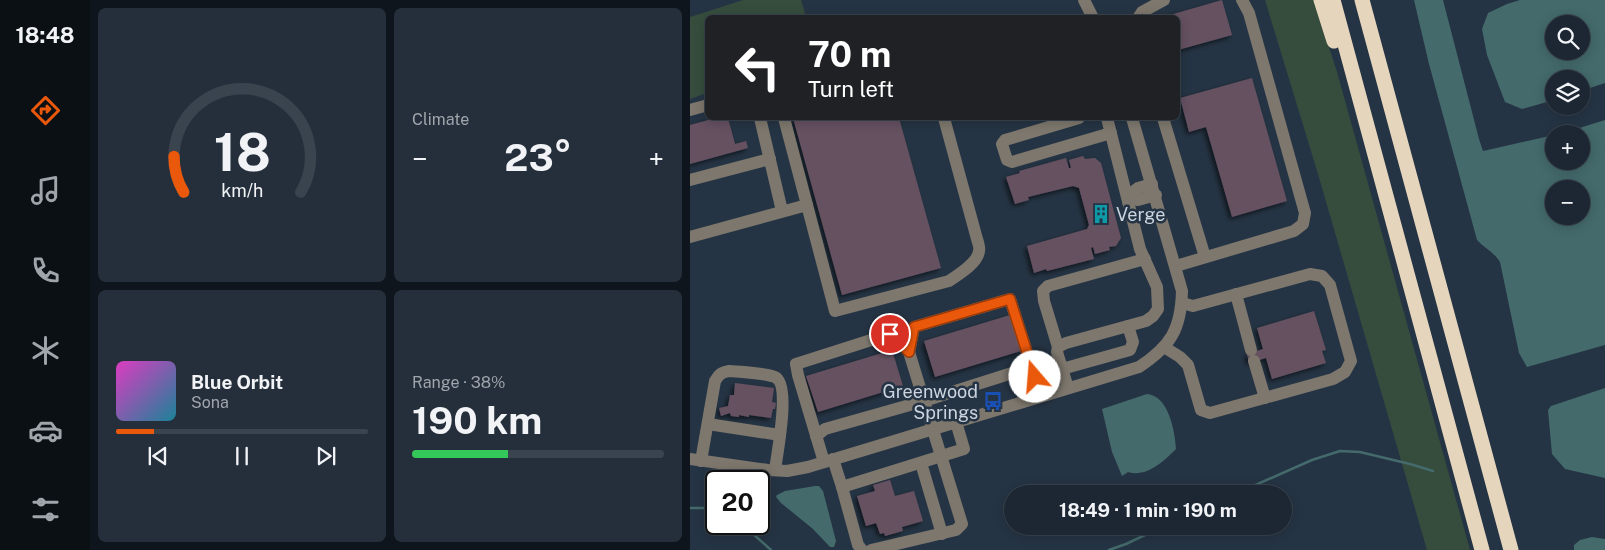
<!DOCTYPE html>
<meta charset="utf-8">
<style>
body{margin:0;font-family:"Public Sans",sans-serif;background:#252f3b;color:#f1f3f6;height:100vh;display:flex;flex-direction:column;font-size:19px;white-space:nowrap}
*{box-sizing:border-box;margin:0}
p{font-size:16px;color:#a0a5ac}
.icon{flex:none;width:28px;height:28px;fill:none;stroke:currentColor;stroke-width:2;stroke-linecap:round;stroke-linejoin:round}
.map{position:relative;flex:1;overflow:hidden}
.details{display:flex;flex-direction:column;gap:8px;padding:8px;background:#0f151c;width:600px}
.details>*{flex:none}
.banner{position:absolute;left:15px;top:15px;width:475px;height:105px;border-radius:8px;box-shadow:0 2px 12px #0003,0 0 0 1px #3a444e;background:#202124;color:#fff;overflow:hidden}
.fabs{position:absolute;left:855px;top:15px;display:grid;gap:10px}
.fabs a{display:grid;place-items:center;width:45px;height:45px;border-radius:50%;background:#1c2733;box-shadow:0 2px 12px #0003,0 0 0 1px #3a444e;font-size:25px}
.speed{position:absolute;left:15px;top:470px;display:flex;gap:10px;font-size:25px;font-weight:700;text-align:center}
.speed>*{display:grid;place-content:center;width:65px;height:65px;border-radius:50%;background:#1c2733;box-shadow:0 2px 12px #0003,0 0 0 1px #3a444e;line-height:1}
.speed .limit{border:2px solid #111;border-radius:8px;background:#fff;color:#111}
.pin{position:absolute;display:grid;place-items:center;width:42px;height:42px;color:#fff;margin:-21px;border:2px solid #fff;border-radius:50%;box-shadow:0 1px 5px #0007}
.me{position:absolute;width:55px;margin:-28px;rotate:342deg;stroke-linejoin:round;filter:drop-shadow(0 0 4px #0008)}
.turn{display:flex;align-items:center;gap:18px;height:105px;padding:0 20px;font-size:22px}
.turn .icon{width:65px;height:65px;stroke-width:2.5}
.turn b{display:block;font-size:35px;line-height:42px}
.big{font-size:38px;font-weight:700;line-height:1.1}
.details .card{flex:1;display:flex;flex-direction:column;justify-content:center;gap:8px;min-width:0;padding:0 18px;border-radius:8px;background:#252f3b}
.details .dial{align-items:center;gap:0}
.dial svg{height:130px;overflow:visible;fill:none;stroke:#3a444e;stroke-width:7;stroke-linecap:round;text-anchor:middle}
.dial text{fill:#f1f3f6;stroke:none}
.song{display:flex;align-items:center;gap:15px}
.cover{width:60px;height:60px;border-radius:8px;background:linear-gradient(135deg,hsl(310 70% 55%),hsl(190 70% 35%))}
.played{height:5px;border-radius:2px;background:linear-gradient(90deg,#ea580c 15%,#3a444e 15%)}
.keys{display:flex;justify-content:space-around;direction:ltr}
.heat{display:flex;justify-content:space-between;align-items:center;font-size:28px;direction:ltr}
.charge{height:8px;border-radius:4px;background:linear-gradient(90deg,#34c759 38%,#3a444e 0)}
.details .tiles{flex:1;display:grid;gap:8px;grid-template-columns:repeat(2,1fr)}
.trip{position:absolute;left:314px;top:485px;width:288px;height:50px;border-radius:25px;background:#1c2733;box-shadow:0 2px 12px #0003,0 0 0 1px #3a444e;font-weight:700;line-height:50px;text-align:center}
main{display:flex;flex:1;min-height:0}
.menu{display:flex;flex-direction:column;width:90px;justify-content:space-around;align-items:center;background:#0b1014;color:#a0a5ac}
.menu .icon{width:35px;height:35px}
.menu .active{color:#ea580c}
.menu b{font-size:22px;color:#f1f3f6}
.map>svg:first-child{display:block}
.green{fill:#364d3e}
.water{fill:#446a6b;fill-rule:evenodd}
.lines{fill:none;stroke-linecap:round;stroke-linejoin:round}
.stream{stroke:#446a6b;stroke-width:2.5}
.building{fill:#655161;filter:url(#shadow)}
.minor{stroke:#7d776d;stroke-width:12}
.highway{stroke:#e5d5bd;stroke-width:15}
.route-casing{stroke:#983908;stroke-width:12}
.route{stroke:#ea580c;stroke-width:9}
.labels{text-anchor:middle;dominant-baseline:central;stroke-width:5;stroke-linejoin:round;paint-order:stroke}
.poi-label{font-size:18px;fill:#cbd4df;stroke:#253444;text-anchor:start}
</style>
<main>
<nav class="menu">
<b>18:48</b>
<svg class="icon active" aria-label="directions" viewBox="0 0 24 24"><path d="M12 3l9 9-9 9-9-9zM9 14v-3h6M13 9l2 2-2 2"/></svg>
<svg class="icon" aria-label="music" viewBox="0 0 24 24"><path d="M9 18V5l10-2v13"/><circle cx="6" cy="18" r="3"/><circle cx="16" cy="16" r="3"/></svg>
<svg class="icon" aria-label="phone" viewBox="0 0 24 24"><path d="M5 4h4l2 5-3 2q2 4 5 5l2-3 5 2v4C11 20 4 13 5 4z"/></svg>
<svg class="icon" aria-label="climate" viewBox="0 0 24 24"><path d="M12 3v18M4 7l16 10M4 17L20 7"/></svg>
<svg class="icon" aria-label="car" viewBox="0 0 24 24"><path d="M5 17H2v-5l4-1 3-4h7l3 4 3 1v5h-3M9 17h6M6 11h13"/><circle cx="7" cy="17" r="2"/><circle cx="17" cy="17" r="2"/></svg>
<svg class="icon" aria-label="filters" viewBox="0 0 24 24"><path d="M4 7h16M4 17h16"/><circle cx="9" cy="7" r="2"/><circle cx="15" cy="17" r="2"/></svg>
</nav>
<section class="details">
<div class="tiles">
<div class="card dial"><svg viewBox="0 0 100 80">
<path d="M14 69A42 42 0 1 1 86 69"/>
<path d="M14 69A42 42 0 0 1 8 47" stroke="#ea580c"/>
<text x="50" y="56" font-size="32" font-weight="700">18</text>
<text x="50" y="72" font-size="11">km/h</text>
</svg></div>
<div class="card"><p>Climate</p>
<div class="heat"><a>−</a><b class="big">23°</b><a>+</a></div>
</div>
<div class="card">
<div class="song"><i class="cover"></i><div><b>Blue Orbit</b><p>Sona</p></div></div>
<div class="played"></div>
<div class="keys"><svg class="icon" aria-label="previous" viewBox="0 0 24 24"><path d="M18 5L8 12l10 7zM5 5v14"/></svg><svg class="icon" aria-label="pause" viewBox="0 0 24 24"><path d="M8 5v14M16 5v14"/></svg><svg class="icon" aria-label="next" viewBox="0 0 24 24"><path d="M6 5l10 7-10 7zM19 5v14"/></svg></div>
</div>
<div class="card"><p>Range · 38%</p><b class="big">190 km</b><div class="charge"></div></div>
</div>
</section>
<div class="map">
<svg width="915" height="550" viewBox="0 0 915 550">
<defs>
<filter id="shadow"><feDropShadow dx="-2.5" dy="2.5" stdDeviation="2.5" flood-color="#0009"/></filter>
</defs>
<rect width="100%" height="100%" fill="#253444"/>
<g class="green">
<polygon points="53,0 111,0 115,13 113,18 18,18 17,93 0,99 0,17"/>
<polygon points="575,0 624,0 647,72 780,550 737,550 628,174"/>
</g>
<g class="water">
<path d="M724,0H753L789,139L793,151L864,135V161H891V134H870L915,120V345L837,367L829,353L810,262C804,252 794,248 787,240L739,64ZM864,189H891V216H864Z"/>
<path d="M830,0H915V83L891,91V79H864V100L832,109L815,102L797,55L792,29L798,13L817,4ZM864,24H891V51H864Z"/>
<polygon points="915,388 915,478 875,469 862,454 858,410 861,406"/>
<path d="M457,394C479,396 485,432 486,449C474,461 456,478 438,472L432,476L422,452L412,409Z"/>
<polygon points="125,486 129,486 133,491 146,541 144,547 140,547 123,529 91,503 86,497 87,495 95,491"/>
<polygon points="902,537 915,539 915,550 884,550 884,545 890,540"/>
</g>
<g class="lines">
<g class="stream">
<polyline points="545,494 622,460 650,451 670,452 720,464 743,471"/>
<polyline points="0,508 26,508"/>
<polyline points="52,524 81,550"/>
<polyline points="419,550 436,544 474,526"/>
</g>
</g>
<g class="building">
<polygon points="532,0 542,35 488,50 488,18 473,17"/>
<polygon points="562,78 597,201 542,217 516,127 499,132 490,98"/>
<polygon points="21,118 38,118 45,144 56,141 58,148 0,164 0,125 22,119"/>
<polygon points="103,118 209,118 251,268 152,295"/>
<polygon points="393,156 395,159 405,158 411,163 431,238 426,246 419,247 420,250 405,254 403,247 401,248 404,259 357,271 356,269 344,273 337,246 397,229 399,225 389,188 383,186 338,197 339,200 325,204 316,177 330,173 329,171 376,158 379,168 381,168 379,160"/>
<polygon points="624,311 636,350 632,351 636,363 582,379 576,358 559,363 557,354 573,349 567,328"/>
<polygon points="320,315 331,351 245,377 234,341"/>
<polygon points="202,350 213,386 128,412 116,376"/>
<polygon points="45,383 84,388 82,402 86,403 85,409 83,409 81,418 59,415 59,417 49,415 49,417 41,416 40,413 31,416 29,408 38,406 40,395 44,395"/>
<polygon points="200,480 205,496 224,491 233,521 212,527 213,531 195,536 194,533 190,534 186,523 176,526 167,496 185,491 183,485"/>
</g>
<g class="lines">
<g class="minor">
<polyline points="394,0 403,18"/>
<polyline points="448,18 452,12 474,0"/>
<polyline points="0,110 18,105"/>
<polyline points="70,118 92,211"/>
<polyline points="94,118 117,205"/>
<polyline points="389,118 315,140 312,144 317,160 322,162 421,133"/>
<polyline points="473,118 515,257"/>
<polyline points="0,180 80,159"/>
<polyline points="437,196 448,200 466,195"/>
<polyline points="437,196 448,188 462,184"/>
<path d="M0,237L117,205L145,311L259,281C268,275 288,263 289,251C290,248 288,242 287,239L254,118"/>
<polyline points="486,266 604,231 613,224 615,213 559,13 552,0"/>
<polyline points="546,294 561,350"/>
<polyline points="368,347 354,301 353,291 358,286 455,259"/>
<polyline points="474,347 490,357 498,365 511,410 520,413 643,379 655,372 661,361 640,285 632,276 620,274 503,306 492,303"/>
<polyline points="219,352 224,327 320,299 351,396"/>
<polyline points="564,361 575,398"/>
<polyline points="372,369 440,350 443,342 438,326"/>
<polyline points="378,388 367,352 368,347 376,343 456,321 463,316 468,309 467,287 450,249 417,118"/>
<polyline points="18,424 90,435"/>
<polyline points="126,436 135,429 234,401 341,367"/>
<path d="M0,459L78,470L97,471L118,467L449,367C481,346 491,329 492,291L442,118"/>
<polyline points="143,459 152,487 274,449 266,422"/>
<path d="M11,461L25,381C29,374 32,372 39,371C51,372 75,373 85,377C101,384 87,454 85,470"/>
<polyline points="134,462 108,375 106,364 200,334 219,352 272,524 266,530 181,550"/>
<polyline points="231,463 252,534"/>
<polyline points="152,487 168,545 172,550"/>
</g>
<g class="highway">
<polyline points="631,0 644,41"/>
<polyline points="643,0 792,550"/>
<polyline points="672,0 821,550"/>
</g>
</g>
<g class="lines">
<g class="route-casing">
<polyline id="route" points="200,334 219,352 224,327 320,299 345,377"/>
</g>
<use href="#route" class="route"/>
</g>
<defs>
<g id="building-bare" transform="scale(1.5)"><path d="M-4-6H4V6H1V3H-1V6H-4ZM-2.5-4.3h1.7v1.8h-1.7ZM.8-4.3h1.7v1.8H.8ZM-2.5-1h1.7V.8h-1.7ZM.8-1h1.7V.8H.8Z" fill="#0f9aa8" stroke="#253444" stroke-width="2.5" paint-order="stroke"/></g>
<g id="bus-bare" transform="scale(1.5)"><path d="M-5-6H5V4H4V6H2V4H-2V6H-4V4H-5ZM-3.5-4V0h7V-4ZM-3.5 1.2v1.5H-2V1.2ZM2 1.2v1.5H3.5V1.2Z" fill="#1a4fb4" stroke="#253444" stroke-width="2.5" paint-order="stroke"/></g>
</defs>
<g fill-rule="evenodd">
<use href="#building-bare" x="411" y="214"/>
<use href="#bus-bare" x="303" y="401"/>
</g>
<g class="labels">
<g class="poi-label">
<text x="426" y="214">Verge</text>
<text x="288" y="391" text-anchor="end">Greenwood<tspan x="288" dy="21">Springs</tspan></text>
</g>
</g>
</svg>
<div class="fabs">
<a><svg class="icon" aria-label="search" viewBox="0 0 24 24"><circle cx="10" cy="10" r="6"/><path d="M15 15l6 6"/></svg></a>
<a><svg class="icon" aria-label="layers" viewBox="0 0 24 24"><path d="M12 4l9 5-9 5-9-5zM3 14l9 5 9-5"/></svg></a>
<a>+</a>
<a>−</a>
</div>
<div class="speed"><div class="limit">20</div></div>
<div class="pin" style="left:200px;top:334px;background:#d93025"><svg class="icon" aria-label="arrive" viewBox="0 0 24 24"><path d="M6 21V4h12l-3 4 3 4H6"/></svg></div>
<svg class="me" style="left:345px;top:377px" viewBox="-20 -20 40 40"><circle r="19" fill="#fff"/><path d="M0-13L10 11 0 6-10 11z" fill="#ea580c"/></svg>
<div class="trip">18:49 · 1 min · 190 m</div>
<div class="banner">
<div class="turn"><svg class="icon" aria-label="left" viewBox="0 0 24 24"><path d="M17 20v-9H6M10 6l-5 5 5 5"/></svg><div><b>70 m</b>Turn left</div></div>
</div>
</div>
</main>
